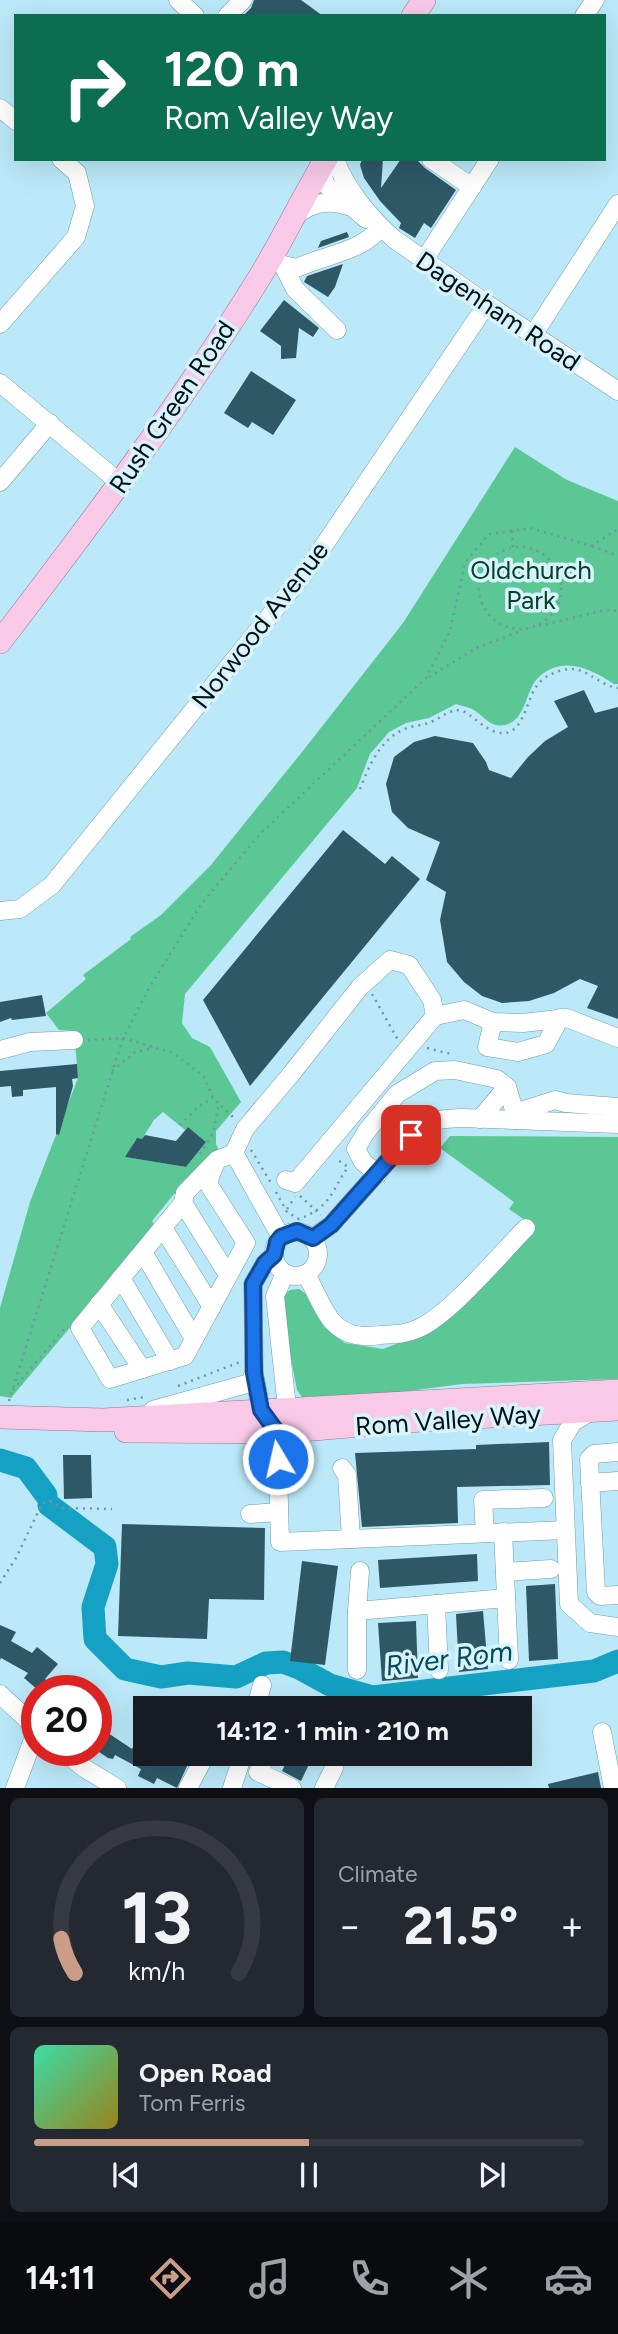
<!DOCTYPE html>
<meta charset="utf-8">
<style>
body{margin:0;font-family:Figtree,sans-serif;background:#242831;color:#f1f3f6;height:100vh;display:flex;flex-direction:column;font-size:26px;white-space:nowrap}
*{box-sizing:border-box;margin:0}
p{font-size:23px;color:#9ea1a6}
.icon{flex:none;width:38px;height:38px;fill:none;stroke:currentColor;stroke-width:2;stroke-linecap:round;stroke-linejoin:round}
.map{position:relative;height:1788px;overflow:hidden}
.side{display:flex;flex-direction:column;gap:10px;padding:10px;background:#0d0f14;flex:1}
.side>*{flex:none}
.hud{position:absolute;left:14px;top:14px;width:592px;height:147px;border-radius:0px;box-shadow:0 7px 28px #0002;background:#0b6e4f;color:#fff;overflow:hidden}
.speed{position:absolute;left:21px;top:1675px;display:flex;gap:14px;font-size:35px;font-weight:700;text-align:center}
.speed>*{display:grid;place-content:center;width:91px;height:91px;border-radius:50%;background:#171b24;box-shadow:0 7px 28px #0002;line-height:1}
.speed .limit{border:10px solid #d22;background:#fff;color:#111}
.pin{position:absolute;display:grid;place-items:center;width:60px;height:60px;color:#fff;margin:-30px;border-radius:14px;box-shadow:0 4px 10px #0006}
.me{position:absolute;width:77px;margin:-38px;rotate:351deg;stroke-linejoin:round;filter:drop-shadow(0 0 5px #0008)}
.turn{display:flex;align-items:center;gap:24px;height:147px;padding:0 35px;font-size:32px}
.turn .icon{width:91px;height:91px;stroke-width:2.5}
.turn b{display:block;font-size:49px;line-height:60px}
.big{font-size:52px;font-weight:700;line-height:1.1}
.side .widget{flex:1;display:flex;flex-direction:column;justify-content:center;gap:10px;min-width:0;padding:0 24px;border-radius:10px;background:#242831}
.side .dial{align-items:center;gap:0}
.dial svg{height:182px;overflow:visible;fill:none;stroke:#363941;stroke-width:7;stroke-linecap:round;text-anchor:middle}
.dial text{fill:#f1f3f6;stroke:none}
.song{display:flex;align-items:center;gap:21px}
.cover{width:84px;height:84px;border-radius:10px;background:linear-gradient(135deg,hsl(160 70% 55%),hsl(50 70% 35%))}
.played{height:7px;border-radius:4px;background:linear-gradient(90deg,#c99d87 50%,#363941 50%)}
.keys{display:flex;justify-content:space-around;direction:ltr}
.heat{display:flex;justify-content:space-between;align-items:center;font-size:38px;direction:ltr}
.side .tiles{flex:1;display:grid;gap:10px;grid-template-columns:1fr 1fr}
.widget:last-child{grid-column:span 2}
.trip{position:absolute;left:133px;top:1696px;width:399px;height:70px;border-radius:0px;background:#171b24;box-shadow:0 7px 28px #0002;font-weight:700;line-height:70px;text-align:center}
.tabs{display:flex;height:112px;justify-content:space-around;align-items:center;background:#090b0e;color:#9ea1a6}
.tabs .icon{width:49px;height:49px}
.tabs .current{color:#c99d87}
.tabs b{font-size:32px;color:#f1f3f6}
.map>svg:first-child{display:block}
.green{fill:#5bc794;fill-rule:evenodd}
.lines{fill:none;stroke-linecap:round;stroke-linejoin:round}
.river{stroke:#15a1c3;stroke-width:23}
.building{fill:#2e5866}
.minor-casing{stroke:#719dac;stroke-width:19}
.major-casing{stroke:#9e7294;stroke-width:24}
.path{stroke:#7396a1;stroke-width:2.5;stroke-dasharray:2 5;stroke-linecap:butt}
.minor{stroke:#fff;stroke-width:18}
.major{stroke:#f8cae8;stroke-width:23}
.route-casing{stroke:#114b97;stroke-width:18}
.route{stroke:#1a73e8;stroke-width:12}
.labels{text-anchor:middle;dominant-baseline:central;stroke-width:7;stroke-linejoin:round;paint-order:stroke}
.street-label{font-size:26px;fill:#011015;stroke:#d7f3fc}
.park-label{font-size:26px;fill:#06412a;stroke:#d7f3fc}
.water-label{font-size:28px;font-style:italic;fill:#004c5e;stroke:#d7f3fc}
</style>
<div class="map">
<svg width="618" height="1788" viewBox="0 0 618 1788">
<rect width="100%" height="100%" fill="#bbe9f9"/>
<g class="green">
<path d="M515,447L567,480L618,501V684H614C591,669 563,655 539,677C525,689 527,720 505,725C489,728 485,716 472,709C468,707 461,706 456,704L429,718L406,723L389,732L370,754L357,788L185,994L182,1023L192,1038L210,1047L241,1102L216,1131V1144L220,1153L181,1195L174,1194L152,1221L155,1226L11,1398L0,1396V1308L30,1202L78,1078L74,1031L59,1030L46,1013L86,979L83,975L131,939L130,937L161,915L211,865L306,747L403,623ZM163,1112L185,1130L188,1127L206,1142L186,1167L126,1157L136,1139H142L154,1120Z"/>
<polygon points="450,1136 618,1137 618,1379 462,1384 394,1393 302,1397 297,1390 283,1318 284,1295 290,1290 299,1289 306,1294 324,1327 345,1343 383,1349 430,1331 535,1227 509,1209 514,1202 440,1148"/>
</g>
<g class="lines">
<g class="river">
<polyline points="0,1460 26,1468 46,1495"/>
<polyline points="49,1505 105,1547 107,1564 93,1607 95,1639 125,1669 161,1677 188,1673 236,1677 266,1663 283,1662 299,1668 330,1685 373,1697 594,1671 618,1661"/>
</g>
</g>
<g class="building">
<polygon points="254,0 301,0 323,16 243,16 251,8"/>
<polygon points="362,159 383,159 381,188 401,159 416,159 425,168 456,190 431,228 424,223 415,238 399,228 401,223 380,201 364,178 360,165"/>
<polygon points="347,232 349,237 318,248 321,241"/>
<polygon points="343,264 335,287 328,297 304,282 307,276"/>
<polygon points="284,300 319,328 313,337 299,328 296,358 281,359 281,346 260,331"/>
<polygon points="251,371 296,400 273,435 252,422 248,428 224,413"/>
<polygon points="584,690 595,713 618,707 618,1019 587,1008 598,986 580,979 554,993 529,1001 502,1003 482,996 464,982 447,962 440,920 446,892 426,880 440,842 408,828 392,812 386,784 394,757 414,742 435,736 473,743 486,762 489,770 511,778 528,757 545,741 568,727 554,701"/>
<polygon points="343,830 385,864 392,856 420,879 250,1086 203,1000"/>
<polygon points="42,995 46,1016 12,1020 11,1018 0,1022 0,1002"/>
<polygon points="77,1064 78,1078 72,1079 73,1086 59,1135 56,1134 56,1087 23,1090 23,1096 12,1097 11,1086 0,1087 0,1071"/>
<polygon points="188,1127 206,1142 186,1167 125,1157 137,1138 142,1139 145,1135 176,1141"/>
<polygon points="549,1442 550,1485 457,1487 458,1523 362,1527 355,1453 476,1449 476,1445"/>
<polygon points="63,1455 91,1455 92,1498 64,1499"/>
<polygon points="122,1524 265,1528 264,1600 209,1599 207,1639 118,1636"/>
<polygon points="477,1554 478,1581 380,1588 378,1560"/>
<polygon points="302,1561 338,1566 325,1665 290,1661"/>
<polygon points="555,1584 558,1659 529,1661 526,1586"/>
<polygon points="483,1611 488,1669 459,1672 456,1614"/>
<polygon points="416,1621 418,1678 382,1681 378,1623"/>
<polygon points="0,1625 16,1632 11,1641 32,1653 37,1647 58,1664 45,1679 59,1690 38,1690 24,1678 28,1673 1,1658 0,1660"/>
<polygon points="96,1725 132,1749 137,1739 145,1743 145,1754 178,1754 176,1758 188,1764 177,1788 157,1778 154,1784 138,1776 141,1769 115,1755 113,1759 108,1758 96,1750"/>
<polygon points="290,1754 314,1754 301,1781 282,1771"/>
<polygon points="598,1772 601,1788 549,1788 548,1784"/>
</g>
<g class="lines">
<g class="minor-casing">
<g id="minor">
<polyline points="178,0 195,16"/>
<polyline points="227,16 243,0"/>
<polyline points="584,16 595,0"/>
<polyline points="0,108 16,121"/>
<path d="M335,159C345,188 371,219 394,239L487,304L618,391"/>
<polyline points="431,159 472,187"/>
<polyline points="320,162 325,184 366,219"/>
<path d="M293,218C309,203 327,199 348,206"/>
<path d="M271,257L283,265L297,268C324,255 362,252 381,227"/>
<polyline points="424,260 490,159"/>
<polyline points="283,265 295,289 337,330"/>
<polyline points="0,324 76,237 85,206 77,173 61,159"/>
<polyline points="533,335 618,204"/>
<polyline points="0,383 120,483"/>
<polyline points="0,482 50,423"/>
<polyline points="0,911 20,909 52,885 310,566 487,304"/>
<polyline points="435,1016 464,1010 493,1022 523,1023 567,1018 618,1038"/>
<polyline points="493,1022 487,1047 518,1052 546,1044 560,1018"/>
<polyline points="0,1050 30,1042 74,1040"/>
<polyline points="480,1119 507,1087"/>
<polyline points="523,1120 524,1110 555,1100 566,1103 618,1107"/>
<polyline points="217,1160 210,1176 209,1185 246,1243 185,1356 110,1379 80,1328 183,1203 185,1193 217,1160 234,1153"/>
<polyline points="378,1174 363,1162 356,1149 366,1132 397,1094 435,1071 455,1070 497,1079 507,1087 517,1120"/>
<polyline points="183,1203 228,1275"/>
<polyline points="163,1228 212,1307"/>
<circle cx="296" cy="1254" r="22"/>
<polyline points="281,1237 234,1153 245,1129 292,1073 360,987 390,960 409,965 432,1000 435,1016 295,1183 286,1180"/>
<path d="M312,1238L331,1225L411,1135C429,1119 440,1119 463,1118L618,1124"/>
<polyline points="143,1252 194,1339"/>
<polyline points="285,1273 275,1296 287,1408 277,1432 280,1542 565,1530"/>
<path d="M306,1274C313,1286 323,1311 332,1321C345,1336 362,1338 380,1335C394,1334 403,1335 417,1329C450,1315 499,1255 526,1228"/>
<polyline points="121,1278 170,1361"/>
<polyline points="99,1304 142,1369"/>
<polyline points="153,1410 250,1383 254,1373"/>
<polyline points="590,1412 573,1422 562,1440 569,1604 590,1623 618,1627"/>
<polyline points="269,1421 261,1410 254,1373 253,1284 265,1263 274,1255"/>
<polyline points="618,1452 594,1454 589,1459 596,1592 600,1596 618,1595"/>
<polyline points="342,1468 347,1475 351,1539"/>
<polyline points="590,1483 618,1481"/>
<polyline points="250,1514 279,1512"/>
<polyline points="503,1532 509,1660"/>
<polyline points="485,1533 483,1500 544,1498"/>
<polyline points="505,1572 551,1569"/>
<polyline points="436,1604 439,1670"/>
<polyline points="357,1611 360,1571"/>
<polyline points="357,1670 357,1611 506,1598"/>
<polyline points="0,1694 37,1729"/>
<polyline points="256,1708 262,1685"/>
<polyline points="288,1708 289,1708"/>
<polyline points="602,1732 613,1788"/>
<polyline points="62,1750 84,1768 117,1788"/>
<polyline points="267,1754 258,1772 292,1788"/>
<polyline points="15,1788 37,1729"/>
<polyline points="188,1788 206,1754"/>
<polyline points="232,1788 243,1754"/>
<polyline points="324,1788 334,1768"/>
</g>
</g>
<g class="major-casing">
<g id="major">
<polyline points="413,16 424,0"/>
<path d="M0,642C91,523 182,403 261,275C284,237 303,197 326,159"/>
<polyline points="0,1417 103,1420 618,1391"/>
<polyline points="126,1431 277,1432 421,1420 618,1409"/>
</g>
</g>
<g class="path">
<polyline points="512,531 513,548"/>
<polyline points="592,546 618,556"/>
<circle cx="520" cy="588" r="41"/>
<polyline points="539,626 605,610 618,611"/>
<polyline points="429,677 476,648 523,630"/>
<path d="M360,789C369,766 380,739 405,729C413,725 423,726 431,722C442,717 448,710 461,710C472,715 481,726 493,731C523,743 525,702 536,687C543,676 556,671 568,669C587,667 601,687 618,688"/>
<polyline points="372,994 398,1040"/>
<polyline points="88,1040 123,1038 173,1053 204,1076 213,1098 234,1118"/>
<polyline points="427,1048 451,1054"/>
<polyline points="112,1071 135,1052 154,1048"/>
<polyline points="180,1125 199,1106 213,1098"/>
<polyline points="251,1150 271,1183"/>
<polyline points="200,1154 213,1133 219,1102"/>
<path d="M276,1192L287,1212L299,1219C332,1206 330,1193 348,1167L335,1158"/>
<polyline points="300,1196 321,1215"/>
<polyline points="287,1209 295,1197"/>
<polyline points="178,1386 240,1362"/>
<polyline points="13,1390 65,1328"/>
<polyline points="127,1400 145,1397"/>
<polyline points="9,1401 123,1038 149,988 202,903 260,834 426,678 450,631 465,563 489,534 530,528 591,546 618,529"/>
<polyline points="0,1583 16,1558 42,1504 50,1501 62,1508 112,1509"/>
</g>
<use href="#minor" class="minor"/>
<use href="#major" class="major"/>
</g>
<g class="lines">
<g class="route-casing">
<polyline id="route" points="278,1459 277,1432 261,1410 254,1373 253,1284 265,1263 274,1255 277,1242 281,1237 297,1231 313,1238 331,1225 411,1135"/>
</g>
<use href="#route" class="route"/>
</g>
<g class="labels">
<g class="street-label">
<text transform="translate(498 311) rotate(34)">Dagenham Road</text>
<text transform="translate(172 407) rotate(-56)">Rush Green Road</text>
<text transform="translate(260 625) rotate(-52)">Norwood Avenue</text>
<text transform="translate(448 1420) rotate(-4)">Rom Valley Way</text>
</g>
<g class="park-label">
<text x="531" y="570">Oldchurch<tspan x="531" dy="30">Park</tspan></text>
</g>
<g class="water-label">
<text transform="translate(449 1658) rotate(-7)">River Rom</text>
</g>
</g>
</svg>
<div class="speed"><div class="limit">20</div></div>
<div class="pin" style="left:411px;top:1135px;background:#d93025"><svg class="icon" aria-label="arrive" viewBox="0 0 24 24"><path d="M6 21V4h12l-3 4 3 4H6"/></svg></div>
<svg class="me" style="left:278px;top:1459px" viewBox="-20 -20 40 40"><circle r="17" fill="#1a73e8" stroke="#fff" stroke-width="3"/><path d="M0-11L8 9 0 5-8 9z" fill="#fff"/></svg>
<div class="trip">14:12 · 1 min · 210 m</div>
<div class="hud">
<div class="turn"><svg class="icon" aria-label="right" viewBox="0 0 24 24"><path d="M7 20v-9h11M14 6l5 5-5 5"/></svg><div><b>120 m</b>Rom Valley Way</div></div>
</div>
</div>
<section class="side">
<div class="tiles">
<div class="widget dial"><svg viewBox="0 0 100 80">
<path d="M14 69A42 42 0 1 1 86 69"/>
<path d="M14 69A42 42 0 0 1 8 54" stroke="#c99d87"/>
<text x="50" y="56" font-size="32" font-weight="700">13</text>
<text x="50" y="72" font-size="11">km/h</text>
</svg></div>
<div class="widget"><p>Climate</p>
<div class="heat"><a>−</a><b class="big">21.5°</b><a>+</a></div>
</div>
<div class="widget">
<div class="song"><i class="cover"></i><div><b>Open Road</b><p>Tom Ferris</p></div></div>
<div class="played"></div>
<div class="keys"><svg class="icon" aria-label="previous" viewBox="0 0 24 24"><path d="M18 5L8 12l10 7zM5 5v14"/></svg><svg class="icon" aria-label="pause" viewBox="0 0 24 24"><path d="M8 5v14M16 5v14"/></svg><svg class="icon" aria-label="next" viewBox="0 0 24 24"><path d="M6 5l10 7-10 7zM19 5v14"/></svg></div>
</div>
</div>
</section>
<nav class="tabs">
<b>14:11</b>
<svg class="icon current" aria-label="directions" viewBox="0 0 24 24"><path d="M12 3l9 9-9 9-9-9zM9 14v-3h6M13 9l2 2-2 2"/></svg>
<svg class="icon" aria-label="music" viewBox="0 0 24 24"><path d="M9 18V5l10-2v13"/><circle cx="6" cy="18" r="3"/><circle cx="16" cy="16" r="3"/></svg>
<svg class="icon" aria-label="phone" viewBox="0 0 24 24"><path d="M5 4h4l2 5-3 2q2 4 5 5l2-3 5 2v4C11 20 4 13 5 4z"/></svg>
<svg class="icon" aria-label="climate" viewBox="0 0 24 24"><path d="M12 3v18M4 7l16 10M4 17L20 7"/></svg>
<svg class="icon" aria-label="car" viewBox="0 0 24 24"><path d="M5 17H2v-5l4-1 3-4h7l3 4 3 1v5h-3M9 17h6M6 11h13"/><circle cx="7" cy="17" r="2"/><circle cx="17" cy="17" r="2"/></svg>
</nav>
